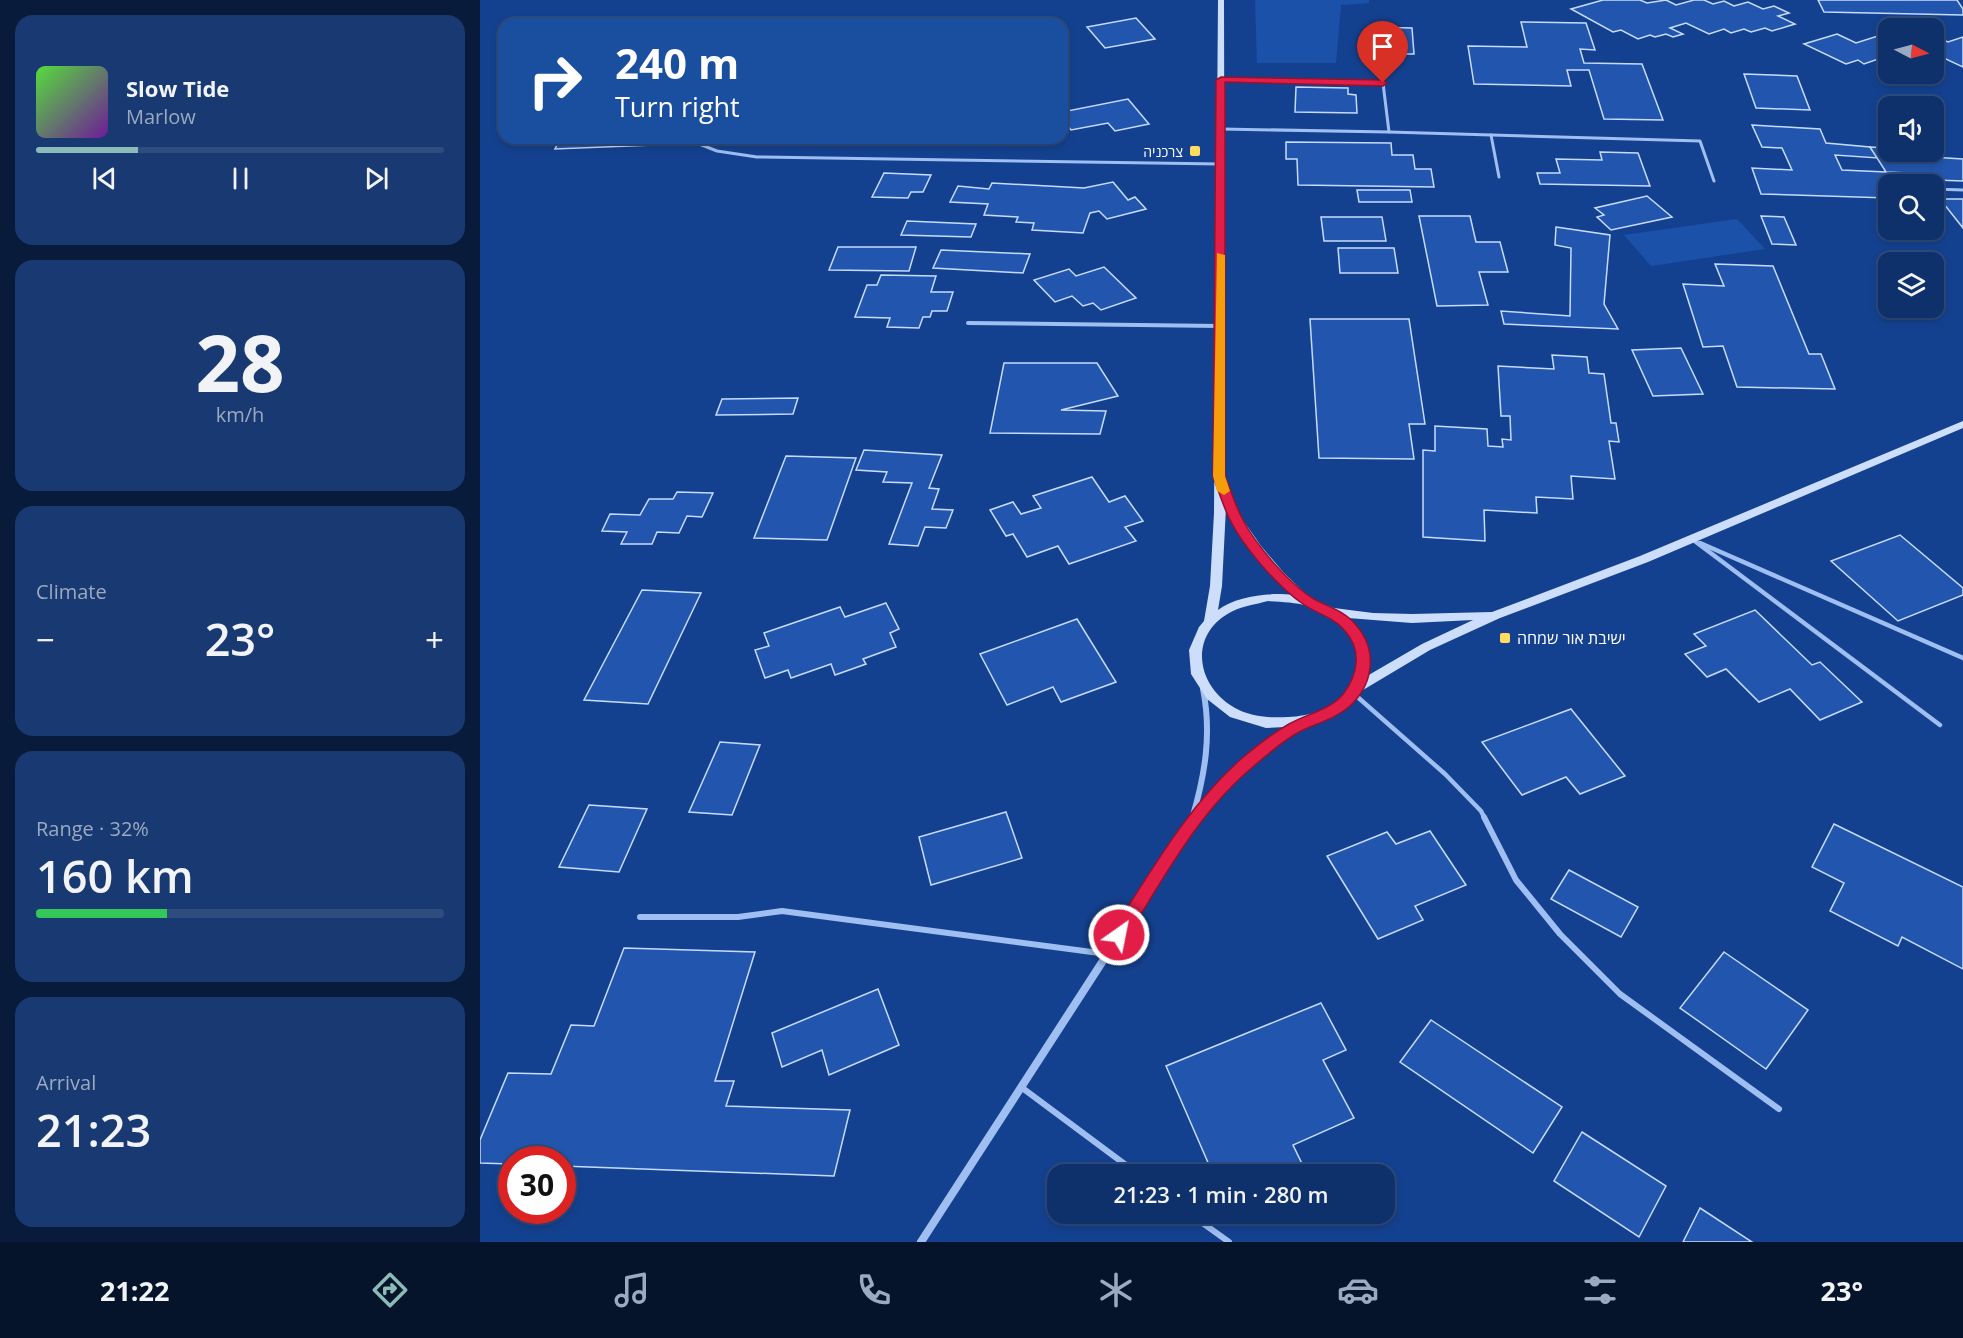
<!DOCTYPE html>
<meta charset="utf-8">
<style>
body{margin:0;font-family:"Open Sans","Noto Sans Hebrew",sans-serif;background:#183971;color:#f1f3f6;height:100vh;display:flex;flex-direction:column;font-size:22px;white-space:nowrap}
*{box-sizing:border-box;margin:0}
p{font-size:20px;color:#9ba9c1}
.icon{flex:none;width:33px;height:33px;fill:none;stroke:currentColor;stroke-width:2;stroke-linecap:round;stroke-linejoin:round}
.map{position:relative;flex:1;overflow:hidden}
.sheet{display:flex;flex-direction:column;gap:15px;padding:15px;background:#081b3b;width:480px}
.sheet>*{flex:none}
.banner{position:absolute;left:18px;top:18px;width:570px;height:126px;border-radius:18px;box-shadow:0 3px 9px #0003,0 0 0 2px #2f4c7e;background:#1a4fa0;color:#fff;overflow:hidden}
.needle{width:39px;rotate:96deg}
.controls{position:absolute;left:1398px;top:18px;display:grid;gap:12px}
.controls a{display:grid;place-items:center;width:66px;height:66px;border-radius:12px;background:#0f316b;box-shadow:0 3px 9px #0003,0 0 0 2px #2f4c7e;font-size:30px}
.speed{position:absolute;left:18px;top:1146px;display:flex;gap:12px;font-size:30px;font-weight:700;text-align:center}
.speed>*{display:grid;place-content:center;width:78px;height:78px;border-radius:50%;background:#0f316b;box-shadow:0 3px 9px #0003,0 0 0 2px #2f4c7e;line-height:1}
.speed .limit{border:9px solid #d22;background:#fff;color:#111}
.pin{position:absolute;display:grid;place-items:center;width:51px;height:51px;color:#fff;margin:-62px -26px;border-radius:50% 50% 50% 0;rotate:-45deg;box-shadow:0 0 6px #0007}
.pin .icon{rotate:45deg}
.me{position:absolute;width:66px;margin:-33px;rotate:33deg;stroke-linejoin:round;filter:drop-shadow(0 0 4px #0008)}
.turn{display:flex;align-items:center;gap:21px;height:126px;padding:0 18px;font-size:27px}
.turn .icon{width:78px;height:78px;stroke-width:2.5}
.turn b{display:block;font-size:42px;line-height:51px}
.big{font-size:45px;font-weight:600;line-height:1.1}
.sheet .card{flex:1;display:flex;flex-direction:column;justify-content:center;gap:9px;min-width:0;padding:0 21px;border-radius:18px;background:#183971}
.sheet .dial{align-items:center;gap:0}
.dial b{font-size:78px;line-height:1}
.song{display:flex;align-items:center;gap:18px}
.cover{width:72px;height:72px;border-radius:9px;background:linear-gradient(135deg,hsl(110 70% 55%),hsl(280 70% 35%))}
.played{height:6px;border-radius:3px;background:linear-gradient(90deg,#8bbbb9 25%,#2f4c7e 25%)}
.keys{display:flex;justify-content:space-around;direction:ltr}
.heat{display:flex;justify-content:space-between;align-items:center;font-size:33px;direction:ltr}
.charge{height:9px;border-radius:4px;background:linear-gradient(90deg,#34c759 32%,#2f4c7e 0)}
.trip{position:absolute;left:567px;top:1164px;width:348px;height:60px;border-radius:18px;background:#0f316b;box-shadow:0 3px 9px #0003,0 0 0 2px #2f4c7e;font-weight:600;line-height:60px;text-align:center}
.tab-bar{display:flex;height:96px;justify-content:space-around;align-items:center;background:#06142b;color:#9ba9c1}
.tab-bar .icon{width:42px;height:42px}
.tab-bar .active{color:#8bbbb9}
.tab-bar b{font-size:27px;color:#f1f3f6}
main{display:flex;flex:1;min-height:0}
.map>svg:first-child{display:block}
.green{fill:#1c51a9}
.building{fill:#2256ae;stroke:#c6dbfc;stroke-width:1.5}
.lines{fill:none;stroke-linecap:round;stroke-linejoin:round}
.lane-far3{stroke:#9fbef1;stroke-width:3}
.lane-far2{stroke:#9fbef1;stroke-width:4}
.lane-far1{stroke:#9fbef1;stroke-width:4.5}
.lane{stroke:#9fbef1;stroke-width:6}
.street-far1{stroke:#9fbef1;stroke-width:6}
.street{stroke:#9fbef1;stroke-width:8}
.secondary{fill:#cddefc;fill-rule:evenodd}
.route{fill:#e11d48;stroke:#92132f;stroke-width:1.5}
.slow{fill:#f59e0b}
.poi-dot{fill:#ffdc5f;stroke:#14418f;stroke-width:2}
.labels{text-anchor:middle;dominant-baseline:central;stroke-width:6;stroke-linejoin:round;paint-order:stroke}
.far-poi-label{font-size:14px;fill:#fff;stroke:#14418f;text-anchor:end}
.poi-label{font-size:16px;fill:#fff;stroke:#14418f;text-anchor:start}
</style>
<main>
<section class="sheet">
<div class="card">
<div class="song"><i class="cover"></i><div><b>Slow Tide</b><p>Marlow</p></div></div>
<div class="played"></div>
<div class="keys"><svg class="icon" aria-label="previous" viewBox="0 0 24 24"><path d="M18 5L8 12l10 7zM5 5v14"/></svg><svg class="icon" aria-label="pause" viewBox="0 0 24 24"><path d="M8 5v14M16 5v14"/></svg><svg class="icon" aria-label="next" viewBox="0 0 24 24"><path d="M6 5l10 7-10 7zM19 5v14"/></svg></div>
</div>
<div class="card dial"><b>28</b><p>km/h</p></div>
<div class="card"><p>Climate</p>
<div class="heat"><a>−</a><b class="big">23°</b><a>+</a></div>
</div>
<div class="card"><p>Range · 32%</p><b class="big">160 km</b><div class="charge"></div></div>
<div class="card"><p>Arrival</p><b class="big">21:23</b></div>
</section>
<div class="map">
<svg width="1483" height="1242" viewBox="0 0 1483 1242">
<rect width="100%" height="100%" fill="#14418f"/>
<g class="green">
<polygon points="775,0 889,0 889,3 861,5 856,63 777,63"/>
<polygon points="1257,219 1285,249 1171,266 1144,235"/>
</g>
<g class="building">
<polygon points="1123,0 1160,0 1167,3 1186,0 1196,5 1214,0 1224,0 1233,4 1244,1 1254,6 1268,2 1283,9 1294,6 1309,13 1298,16 1315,24 1292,31 1285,28 1271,32 1264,29 1251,33 1244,29 1229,34 1206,23 1190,28 1203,34 1193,37 1186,34 1175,37 1170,35 1158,39 1141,30 1133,32 1091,9"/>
<polygon points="1338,0 1477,0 1483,9 1483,15 1344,12"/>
<polygon points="656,18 675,39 625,48 607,27"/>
<polygon points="1041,22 1106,23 1115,50 1100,49 1104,63 1162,64 1183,120 1124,119 1109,70 1087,70 1091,86 994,84 988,46 1047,47"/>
<polygon points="889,27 932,28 934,54 890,54"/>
<polygon points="1357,34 1376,43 1404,34 1408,36 1408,63 1398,59 1384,64 1378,60 1366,64 1324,44"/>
<polygon points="1454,36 1468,42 1483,37 1483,67 1466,59 1454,63"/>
<polygon points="1264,74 1317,76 1330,110 1276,108"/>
<polygon points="816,87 868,88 868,94 876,95 877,113 815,112"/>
<polygon points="648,99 669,124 635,131 628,123 591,130 582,118 582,112"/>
<polygon points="1272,125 1340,129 1346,143 1390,147 1398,158 1355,155 1362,170 1406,172 1413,184 1408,184 1408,198 1281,194 1272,168 1312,170 1302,148 1282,147"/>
<polygon points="177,138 174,145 75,149 80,139"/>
<polygon points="806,142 911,143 912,155 933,155 935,169 951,169 954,187 818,185 817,159 806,159"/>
<polygon points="1390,147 1408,148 1408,152 1449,152 1451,157 1483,159 1483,181 1455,180 1452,174 1406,172"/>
<polygon points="1120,152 1158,153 1170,186 1060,184 1057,173 1080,173 1076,159 1122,160"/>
<polygon points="404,173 451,175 443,192 431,192 428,198 392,197"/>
<polygon points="633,182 648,200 655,197 666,209 627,219 619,211 610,213 603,233 552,230 554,223 536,222 538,217 504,215 508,204 470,202 478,186 509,189 512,183 604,188"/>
<polygon points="877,190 930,190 932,202 879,202"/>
<polygon points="1167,196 1192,217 1131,230 1117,217 1124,215 1115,208"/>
<polygon points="1460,199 1483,199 1483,228"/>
<polygon points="939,216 990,216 996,242 1020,242 1028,272 999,272 1008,305 957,306"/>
<polygon points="1281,216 1304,217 1316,245 1292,244"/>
<polygon points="841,217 902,217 906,241 844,241"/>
<polygon points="427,221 496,224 491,237 421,235"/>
<polygon points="1076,227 1130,235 1124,304 1138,329 1024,324 1021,311 1090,316 1091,248 1075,245"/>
<polygon points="358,247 436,247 429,271 349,270"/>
<polygon points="858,248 914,248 918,273 860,273"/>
<polygon points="461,250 550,254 543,273 453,268"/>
<polygon points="1235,264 1293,266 1329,354 1341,354 1355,389 1257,387 1243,346 1223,347 1203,284 1244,286"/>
<polygon points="624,267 656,298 621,310 613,303 603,306 592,296 575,302 554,280 589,269 596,276"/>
<polygon points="401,275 456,276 451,292 473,292 467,311 452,311 450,317 443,317 439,328 407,327 410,318 375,317 387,285 397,285"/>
<polygon points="830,319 929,319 945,424 929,424 934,459 839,458"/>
<polygon points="1201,348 1223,394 1173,396 1152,350"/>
<polygon points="1072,355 1107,357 1109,373 1124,374 1131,423 1136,423 1139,442 1129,441 1135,479 1091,476 1093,499 1056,497 1057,513 1004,510 1005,541 943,537 943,450 955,451 955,426 1007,429 1008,446 1023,447 1022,439 1031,440 1030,416 1021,416 1018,366 1074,369"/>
<polygon points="524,363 617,363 638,396 581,410 626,411 620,434 510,433"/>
<polygon points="318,398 313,414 236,415 242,399"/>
<polygon points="384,450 462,455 449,488 459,489 452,509 473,510 466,528 445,527 438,546 409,544 432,483 403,482 407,472 376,470"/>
<polygon points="306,456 376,458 347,540 274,538"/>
<polygon points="612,477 629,502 645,496 663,521 645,527 656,541 589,564 578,546 547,557 533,534 526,536 510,510 533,502 541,514 561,508 553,496"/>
<polygon points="197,492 233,493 222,517 207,516 199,533 177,532 172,544 141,544 147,532 122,531 130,514 160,515 169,499 193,499"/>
<polygon points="1420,535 1483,588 1483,595 1418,621 1351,561"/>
<polygon points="162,590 221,593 168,704 104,700"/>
<polygon points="406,603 419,629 410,633 416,647 383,659 386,664 355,675 351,664 311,678 308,670 285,678 275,650 289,646 284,633 360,607 365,617"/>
<polygon points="1275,610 1332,665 1340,662 1382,702 1340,720 1310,689 1279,702 1246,669 1227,677 1205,654 1226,646 1214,634"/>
<polygon points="597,619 636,682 581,702 573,687 527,705 500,654"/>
<polygon points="1091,709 1145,776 1100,794 1086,777 1042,795 1002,742"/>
<polygon points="240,742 280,745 252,815 209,812"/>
<polygon points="109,805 167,809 139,872 79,867"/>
<polygon points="526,812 542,858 451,885 439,837"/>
<polygon points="1354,824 1483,887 1483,969 1422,937 1418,946 1350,911 1364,883 1332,867"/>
<polygon points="950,831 986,885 935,906 943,920 898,939 847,856 907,832 916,844"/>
<polygon points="1089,870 1158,907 1141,937 1071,899"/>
<polygon points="144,948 275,952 235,1081 254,1081 246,1106 370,1110 354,1176 82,1166 82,1160 32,1160 32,1164 0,1163 0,1140 28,1073 71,1074 91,1025 114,1026"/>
<polygon points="1244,952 1328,1010 1286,1069 1200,1008"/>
<polygon points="398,989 419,1045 349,1075 342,1050 302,1067 292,1033"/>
<polygon points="841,1003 866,1050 843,1060 874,1118 813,1145 827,1174 733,1174 686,1066"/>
<polygon points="951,1020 1082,1107 1053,1153 920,1062"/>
<polygon points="1102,1132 1186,1186 1159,1237 1074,1181"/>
<polygon points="1220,1208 1272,1242 1203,1242"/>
</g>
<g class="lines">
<g class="lane-far3">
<polyline points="741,80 903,83 909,132 741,129"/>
<polyline points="909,132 1220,141 1234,181"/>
<polyline points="1011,135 1019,177"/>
<polyline points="204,138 237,151 277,157 740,164"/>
<polyline points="1454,189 1483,190"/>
</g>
<polyline class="lane-far2" points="488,323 740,326"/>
<g class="lane-far1">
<polyline points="1212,539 1460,725"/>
<polyline points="1220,543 1483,658"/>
<polyline points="873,693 965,774 1001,811 1005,819"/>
</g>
<g class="lane">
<polyline points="1004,817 1036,880 1080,934 1140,994 1299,1109"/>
<polyline points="160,917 258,917 302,911 627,954"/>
<polyline points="541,1087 658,1174"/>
<polyline points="710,1214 749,1242"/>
</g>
<g class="street-far1">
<path d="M712,819C725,775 732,734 723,689"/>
<polyline points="715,819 767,763 821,724"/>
</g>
<g class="street">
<polyline points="712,820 713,817"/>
<polyline points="441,1242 716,817"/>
</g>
<path class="secondary" d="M738,0H744L745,485L763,520L781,546L804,573L831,599L854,608L893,613L932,614L1012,612L1160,556L1483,421V428L1168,562L1020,618L950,650L878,693L860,712L845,719L825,726L786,728L750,717L727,699L711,674L709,650L719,627L724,621L730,586L734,513ZM746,507L773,552L813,595C790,592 756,596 738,610L742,586ZM788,601C802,602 815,602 828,606C867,619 896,657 864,693C850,710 830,716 808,717C791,718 774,717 759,710C716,689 706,634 753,611C763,606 777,604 788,601ZM868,618L932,623L993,620L942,644L887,676C896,655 884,633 868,618Z"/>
</g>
<path class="route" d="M741,77L903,80L907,83L903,86L745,82V476C751,490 755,505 762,518C775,544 809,584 834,599C848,607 865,611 876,625C897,649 894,681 873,703C860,717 838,723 821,731C805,739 788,754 774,766C718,812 683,880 645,940L639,942L633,940L631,935L633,930C672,870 707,807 761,759C775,747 793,733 809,724C826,714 851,710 864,693C878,674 882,650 865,631C854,617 837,614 823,604C797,586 763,547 749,518C743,505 738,490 733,476L736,80Z"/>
<polygon class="slow" points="737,253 745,255 745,476 750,491 744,495 737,491 733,476"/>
<g class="poi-dot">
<rect x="709" y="145" width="12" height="12" rx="3"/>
<rect x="1019" y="632" width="12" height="12" rx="3"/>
</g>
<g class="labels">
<g class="far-poi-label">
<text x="703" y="151">צרכניה</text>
</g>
<g class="poi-label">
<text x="1037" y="638">ישיבת אור שמחה</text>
</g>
</g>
</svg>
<div class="controls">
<a><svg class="needle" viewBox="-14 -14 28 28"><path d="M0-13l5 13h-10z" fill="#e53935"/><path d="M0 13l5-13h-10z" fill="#9ba9c1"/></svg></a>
<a><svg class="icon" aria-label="sound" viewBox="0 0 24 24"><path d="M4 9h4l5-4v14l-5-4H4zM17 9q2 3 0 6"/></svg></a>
<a><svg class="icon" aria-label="search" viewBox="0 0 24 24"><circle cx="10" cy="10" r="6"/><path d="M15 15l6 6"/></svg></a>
<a><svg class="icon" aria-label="layers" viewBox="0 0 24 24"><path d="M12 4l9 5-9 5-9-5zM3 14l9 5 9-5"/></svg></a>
</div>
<div class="speed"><div class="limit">30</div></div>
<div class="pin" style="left:903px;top:83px;background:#d93025"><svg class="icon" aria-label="arrive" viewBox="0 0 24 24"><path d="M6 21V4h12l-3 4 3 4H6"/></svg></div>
<svg class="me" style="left:639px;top:935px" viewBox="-20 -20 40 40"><circle r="17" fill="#e11d48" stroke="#fff" stroke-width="3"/><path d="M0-11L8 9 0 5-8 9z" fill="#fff"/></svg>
<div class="trip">21:23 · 1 min · 280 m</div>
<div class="banner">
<div class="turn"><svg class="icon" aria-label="right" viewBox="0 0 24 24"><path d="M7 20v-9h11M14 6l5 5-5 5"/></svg><div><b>240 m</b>Turn right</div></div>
</div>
</div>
</main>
<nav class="tab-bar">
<b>21:22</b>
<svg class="icon active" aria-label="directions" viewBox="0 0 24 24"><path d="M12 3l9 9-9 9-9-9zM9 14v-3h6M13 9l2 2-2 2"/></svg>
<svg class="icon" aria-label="music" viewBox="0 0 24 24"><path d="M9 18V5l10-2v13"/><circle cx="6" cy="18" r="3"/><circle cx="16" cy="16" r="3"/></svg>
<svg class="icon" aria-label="phone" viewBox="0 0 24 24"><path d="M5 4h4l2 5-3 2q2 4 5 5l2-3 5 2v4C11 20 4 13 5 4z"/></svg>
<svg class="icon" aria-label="climate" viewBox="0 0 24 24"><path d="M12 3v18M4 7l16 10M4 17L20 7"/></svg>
<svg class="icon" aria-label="car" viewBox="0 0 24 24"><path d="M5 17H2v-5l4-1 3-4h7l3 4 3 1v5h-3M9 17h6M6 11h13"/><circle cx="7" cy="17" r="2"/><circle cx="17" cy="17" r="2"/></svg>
<svg class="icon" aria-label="filters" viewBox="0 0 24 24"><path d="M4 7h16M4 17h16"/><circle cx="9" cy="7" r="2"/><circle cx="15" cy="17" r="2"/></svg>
<b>23°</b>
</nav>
